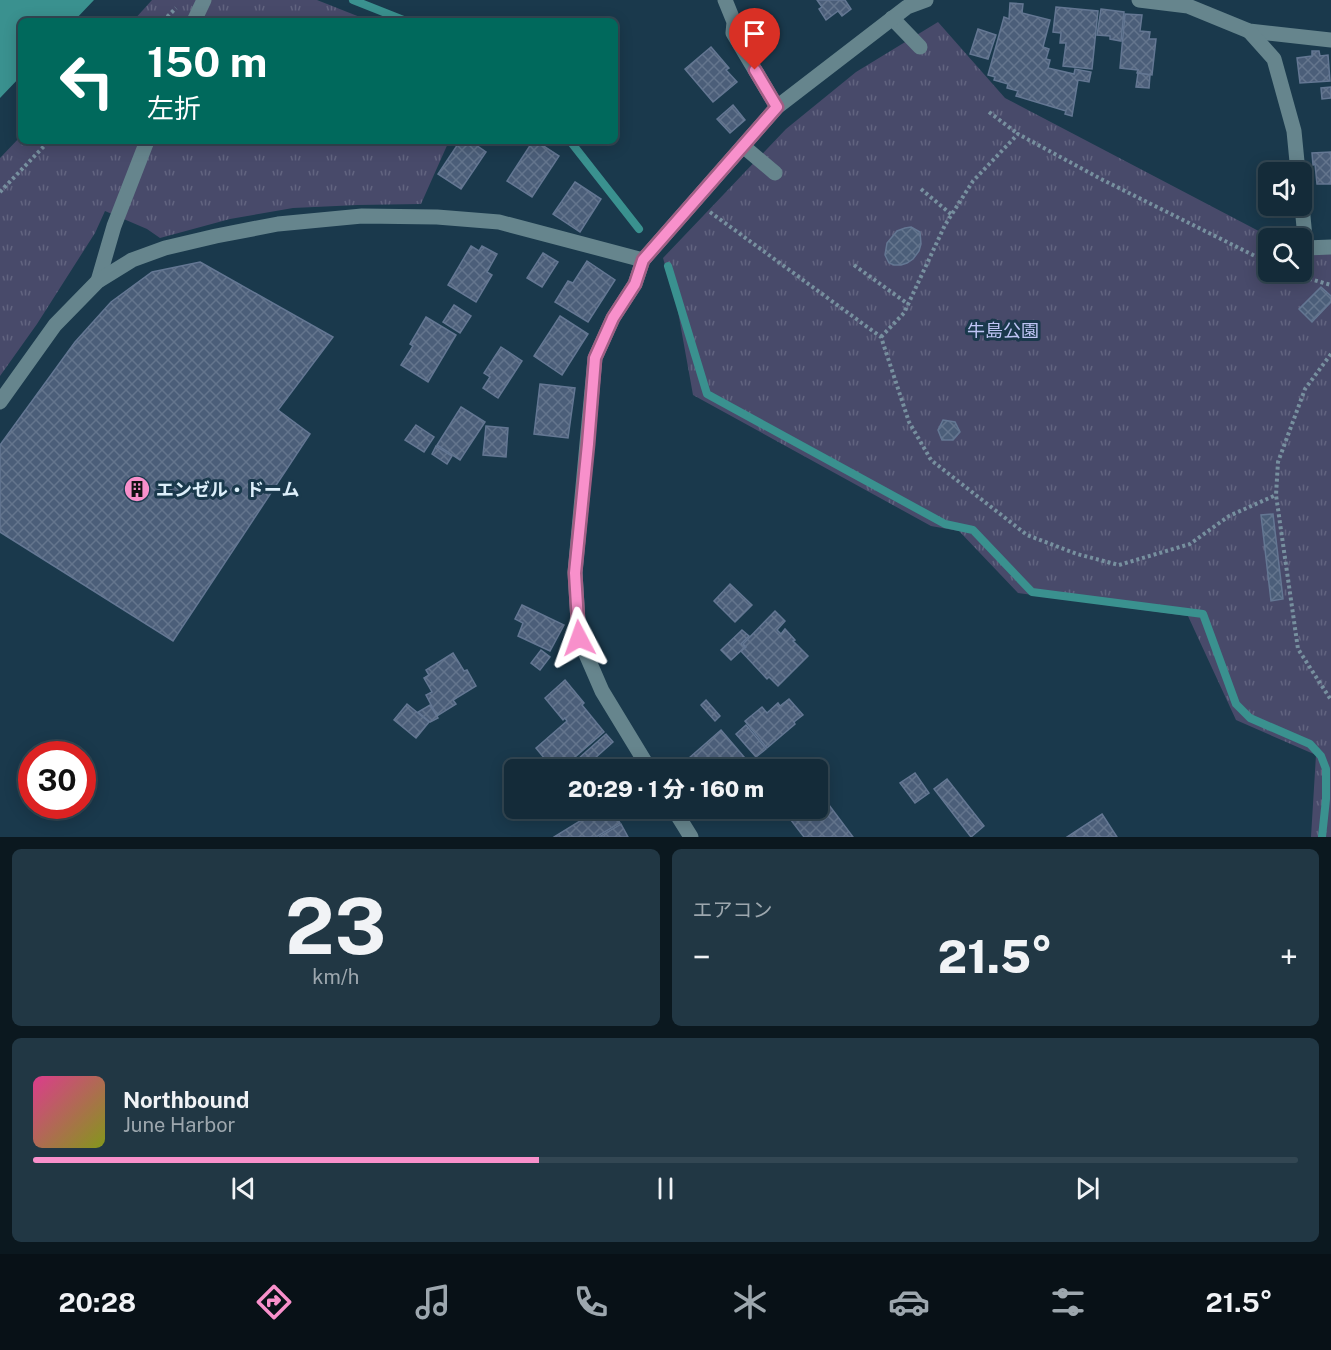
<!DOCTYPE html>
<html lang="ja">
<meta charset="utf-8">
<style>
body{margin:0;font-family:"Public Sans","Noto Sans JP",sans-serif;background:#213744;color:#f1f3f6;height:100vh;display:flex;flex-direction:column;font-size:22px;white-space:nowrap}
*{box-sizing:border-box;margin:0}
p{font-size:20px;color:#9da7ae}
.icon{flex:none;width:33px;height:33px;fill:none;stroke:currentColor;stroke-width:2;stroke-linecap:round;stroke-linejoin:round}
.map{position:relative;height:837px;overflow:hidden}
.sheet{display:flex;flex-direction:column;gap:12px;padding:12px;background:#0b181f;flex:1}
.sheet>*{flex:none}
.top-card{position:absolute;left:18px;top:18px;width:600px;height:126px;border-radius:9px;box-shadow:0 3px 15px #0003,0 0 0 2px #334753;background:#00695c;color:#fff;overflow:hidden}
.controls{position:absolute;left:1258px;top:162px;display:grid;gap:12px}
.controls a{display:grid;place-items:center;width:54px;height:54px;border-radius:9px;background:#142b39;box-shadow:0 3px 15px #0003,0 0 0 2px #334753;font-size:30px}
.speed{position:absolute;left:18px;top:741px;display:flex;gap:12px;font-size:30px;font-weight:700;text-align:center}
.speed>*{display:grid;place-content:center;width:78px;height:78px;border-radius:50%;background:#142b39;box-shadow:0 3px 15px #0003,0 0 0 2px #334753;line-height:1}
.speed .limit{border:9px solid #d22;background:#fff;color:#111}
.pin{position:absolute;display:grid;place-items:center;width:51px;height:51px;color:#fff;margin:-62px -26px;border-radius:50% 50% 50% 0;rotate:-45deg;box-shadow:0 0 6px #0007}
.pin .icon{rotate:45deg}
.me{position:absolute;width:66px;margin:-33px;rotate:356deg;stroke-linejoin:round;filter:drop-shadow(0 0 4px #0008)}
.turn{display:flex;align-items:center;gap:21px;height:126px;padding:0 30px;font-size:27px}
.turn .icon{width:78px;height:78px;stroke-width:2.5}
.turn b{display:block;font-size:42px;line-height:51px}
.big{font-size:45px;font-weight:800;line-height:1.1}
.sheet .tile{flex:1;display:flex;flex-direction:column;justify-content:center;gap:9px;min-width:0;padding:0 21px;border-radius:9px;background:#213744}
.sheet .dial{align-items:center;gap:0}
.dial b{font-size:78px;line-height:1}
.song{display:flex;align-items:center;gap:18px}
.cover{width:72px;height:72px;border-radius:9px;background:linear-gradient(135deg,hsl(330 70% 55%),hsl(70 70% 35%))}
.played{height:6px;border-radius:3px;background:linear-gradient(90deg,#f890cb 40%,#334753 40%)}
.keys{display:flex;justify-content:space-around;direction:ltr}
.heat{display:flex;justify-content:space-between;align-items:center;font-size:33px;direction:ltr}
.sheet .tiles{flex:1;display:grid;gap:12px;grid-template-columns:1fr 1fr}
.tile:last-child{grid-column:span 2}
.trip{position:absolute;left:504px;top:759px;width:324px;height:60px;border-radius:9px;background:#142b39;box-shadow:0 3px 15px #0003,0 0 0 2px #334753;font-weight:800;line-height:60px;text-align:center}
.menu{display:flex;height:96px;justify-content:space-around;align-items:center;background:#081117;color:#9da7ae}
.menu .icon{width:42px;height:42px}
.menu .active{color:#f890cb}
.menu b{font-size:27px;color:#f1f3f6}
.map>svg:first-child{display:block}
.park{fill:url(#park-tufts)}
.water{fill:#3a918f}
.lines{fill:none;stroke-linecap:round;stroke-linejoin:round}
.stream{stroke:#3a918f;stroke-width:8}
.building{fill:url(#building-cross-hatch);stroke:#647793;stroke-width:1.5}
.path{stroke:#77909f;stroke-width:4;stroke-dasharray:3 3;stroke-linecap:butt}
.minor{stroke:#66858d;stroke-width:15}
.route-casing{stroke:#a15e84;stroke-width:15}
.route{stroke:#f890cb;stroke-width:10}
.labels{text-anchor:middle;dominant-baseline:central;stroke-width:6;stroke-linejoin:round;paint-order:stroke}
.park-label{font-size:18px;fill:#bfc5f5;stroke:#1a394c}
.poi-label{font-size:18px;font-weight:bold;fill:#ddeffa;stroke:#1a394c;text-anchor:start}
</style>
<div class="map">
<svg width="1331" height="837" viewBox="0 0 1331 837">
<defs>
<pattern id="park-tufts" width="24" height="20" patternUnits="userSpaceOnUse" patternTransform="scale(1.5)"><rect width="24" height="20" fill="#484a6a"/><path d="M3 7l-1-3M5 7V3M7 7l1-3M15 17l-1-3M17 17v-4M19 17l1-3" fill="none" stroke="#626480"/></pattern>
<pattern id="building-cross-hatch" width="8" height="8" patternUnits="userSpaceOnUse" patternTransform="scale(1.5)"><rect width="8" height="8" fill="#4b5e79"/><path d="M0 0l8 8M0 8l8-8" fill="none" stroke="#64758d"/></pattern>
</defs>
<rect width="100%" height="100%" fill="#1a394c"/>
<g class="park">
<polygon points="152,0 317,0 370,21 133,21"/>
<polygon points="938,22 1005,98 1272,238 1269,238 1269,272 1302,272 1302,254 1331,253 1331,837 1311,837 1316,755 1236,720 1188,616 1018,593 959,531 931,526 693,395 677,306 663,258 786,129 856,72"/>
<polygon points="21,136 21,141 449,141 421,204 358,205 293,208 230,219 160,238 147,229 105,211 95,233 37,324 0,376 0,158"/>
</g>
<polygon class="water" points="0,0 94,0 74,21 21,21 21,76 0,98"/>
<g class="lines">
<g class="stream">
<polyline points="353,0 406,21"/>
<polyline points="570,141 639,229"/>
<polyline points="668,266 707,394 945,524 973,530 1032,592 1203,614 1236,704 1250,718 1310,744 1321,756 1326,769 1326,799 1322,837"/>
</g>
</g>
<g class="building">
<polygon points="817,0 845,0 851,9 842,16 838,11 826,20 819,9 822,7"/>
<polygon points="1010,3 1023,4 1022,13 1050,20 1043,47 1049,49 1046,59 1050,60 1048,68 1074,74 1075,69 1091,72 1089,82 1078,80 1072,116 1065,114 1066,111 1016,96 1018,91 1007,88 1008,84 994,80 995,77 988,75 1004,17 1009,19"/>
<polygon points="1056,7 1098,11 1092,69 1063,66 1066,43 1060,43 1061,33 1053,32"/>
<polygon points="1101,9 1124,12 1121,41 1110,39 1110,36 1097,35"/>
<polygon points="1125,14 1142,15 1140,31 1150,32 1149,39 1156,39 1152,75 1137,73 1138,70 1120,68"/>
<polygon points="978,29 996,35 988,59 970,54"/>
<polygon points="711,47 729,68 726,70 737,82 713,102 685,69"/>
<polygon points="1312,51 1319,51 1320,56 1328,55 1330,81 1300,83 1297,58 1312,56"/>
<polygon points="1138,73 1150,75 1149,88 1136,87"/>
<polygon points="1331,87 1331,98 1322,99 1321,88"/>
<polygon points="733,105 745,120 730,133 717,119"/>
<polygon points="460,141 470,141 486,152 461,189 438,174"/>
<polygon points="533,141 536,141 559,156 532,197 507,181"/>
<polygon points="1331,152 1331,184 1317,184 1315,164 1313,165 1312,153"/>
<polygon points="575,182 601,199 580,232 553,214"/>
<polygon points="911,227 920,232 921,244 919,251 913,259 907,263 901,265 894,265 889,263 885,255 887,243 897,231 905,228"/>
<polygon points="471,246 479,251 482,246 497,254 487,272 492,275 476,302 448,285"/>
<polygon points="543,253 558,262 542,287 527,278"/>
<polygon points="587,261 615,280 588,322 555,302 568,281 573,283"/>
<polygon points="200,262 333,337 278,410 310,434 173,641 0,532 0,445 75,342 111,302 152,272"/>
<polygon points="1321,287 1331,296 1331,302 1312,322 1299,309"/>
<polygon points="454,305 471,316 460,333 443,322"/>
<polygon points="560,316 588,334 562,375 534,356"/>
<polygon points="426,317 456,335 428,382 401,365 413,346 410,344"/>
<polygon points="501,347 522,361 498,398 483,388 490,377 484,373"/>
<polygon points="540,384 575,388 568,438 534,434"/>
<polygon points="461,407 485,422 460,460 437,445"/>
<polygon points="943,420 955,422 960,432 953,440 942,440 938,430"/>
<polygon points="416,425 434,437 424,452 405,440"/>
<polygon points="486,426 508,428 506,457 483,455"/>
<polygon points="436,446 452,456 447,464 432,454"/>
<polygon points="1273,514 1283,599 1271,601 1261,515"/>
<polygon points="730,584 752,605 735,622 714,601"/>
<polygon points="522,605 564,625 550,651 518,636 523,623 515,619"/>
<polygon points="775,611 785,621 777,630 781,634 785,629 795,640 793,641 808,656 778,686 769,677 767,679 741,651 746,647 743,644"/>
<polygon points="742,630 749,636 741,644 745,647 731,660 721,650"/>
<polygon points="541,650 550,657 540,670 531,663"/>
<polygon points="453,653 464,671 467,670 476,686 453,700 456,704 437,716 426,695 432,692 424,678 429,675 426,670"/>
<polygon points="565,680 584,703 582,705 604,732 560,770 554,770 536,748 567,721 565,718 563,720 545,698"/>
<polygon points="789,699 803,715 794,722 795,724 767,748 745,721 762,707 767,713 778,703 780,706"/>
<polygon points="706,700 720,716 715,721 701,705"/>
<polygon points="407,704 429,722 416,738 394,720"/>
<polygon points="430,705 438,718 430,722 418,712"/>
<polygon points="746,725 766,749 756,757 736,734"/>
<polygon points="721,730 750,764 743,770 699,770 689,758"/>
<polygon points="606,734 613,742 585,767 578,759"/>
<polygon points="915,773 929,793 915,803 900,783"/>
<polygon points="947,779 984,826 971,837 934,789"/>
<polygon points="820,793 853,837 804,837 784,811 787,808 818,808 818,795"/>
<polygon points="601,808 611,808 620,823 596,837 554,837"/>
<polygon points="1102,814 1117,837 1067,837"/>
<polygon points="621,824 628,837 599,837"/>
</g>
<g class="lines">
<g class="path">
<polyline points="163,21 176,8"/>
<polyline points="989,112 1018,134"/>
<polyline points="921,189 952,215"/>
<polyline points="0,192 49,141"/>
<polyline points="710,212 881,337 909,422 931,460 1027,535 1077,554 1119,565 1190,544 1229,516 1276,495"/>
<polyline points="854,265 908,304"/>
<polyline points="1286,272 1331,285"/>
<polyline points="881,337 904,313 945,225 973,181 1018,134 1101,179 1269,263"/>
<polyline points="1331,354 1305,389 1278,462 1276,495 1298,649 1331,700"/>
</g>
<g class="minor">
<polyline points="725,0 734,22 733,33 777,107"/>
<polyline points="1139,0 1188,6 1249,31 1331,40"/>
<polyline points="892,18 920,47"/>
<polyline points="194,21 204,0"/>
<polyline points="1249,31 1274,59 1294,131 1298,172"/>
<polyline points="743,146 775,173"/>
<polyline points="1302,206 1306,248 1331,247"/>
<polyline points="98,281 114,226 147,141"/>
<polyline points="0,402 55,325 98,281 132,260 165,248 216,236 278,224 362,216 437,217 499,222 643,260"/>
<polyline points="650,770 602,691 579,638 575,572 595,358 613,318 635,284 643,260 777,107 907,7 926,0"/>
<polyline points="673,808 691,837"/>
</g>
</g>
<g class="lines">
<g class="route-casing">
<polyline id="route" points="579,638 575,573 588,444 595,358 613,318 635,284 643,260 777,107 755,70"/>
</g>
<use href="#route" class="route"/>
</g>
<defs>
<g id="building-disc" transform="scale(1.35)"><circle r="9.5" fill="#f890cb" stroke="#1a394c"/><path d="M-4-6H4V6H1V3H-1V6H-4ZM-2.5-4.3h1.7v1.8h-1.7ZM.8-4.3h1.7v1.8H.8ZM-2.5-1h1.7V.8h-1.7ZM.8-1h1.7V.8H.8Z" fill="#111"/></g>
</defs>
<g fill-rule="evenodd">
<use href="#building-disc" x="137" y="489"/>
</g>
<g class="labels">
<g class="park-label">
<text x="1003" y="330">牛島公園</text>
</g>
<g class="poi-label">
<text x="156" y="489">エンゼル・ドーム</text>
</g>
</g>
</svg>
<div class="controls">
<a><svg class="icon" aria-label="sound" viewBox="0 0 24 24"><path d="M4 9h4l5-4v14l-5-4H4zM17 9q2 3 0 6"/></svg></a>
<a><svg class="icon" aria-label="search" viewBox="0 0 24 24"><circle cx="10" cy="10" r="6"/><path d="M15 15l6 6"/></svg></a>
</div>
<div class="speed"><div class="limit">30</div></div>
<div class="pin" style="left:755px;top:70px;background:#d93025"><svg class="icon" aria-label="arrive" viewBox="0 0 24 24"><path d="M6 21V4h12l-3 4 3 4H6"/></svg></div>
<svg class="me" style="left:579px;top:638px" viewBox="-20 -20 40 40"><path d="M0-17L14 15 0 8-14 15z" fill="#f890cb" stroke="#fff" stroke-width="4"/></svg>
<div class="trip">20:29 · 1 分 · 160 m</div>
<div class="top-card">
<div class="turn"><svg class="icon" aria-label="left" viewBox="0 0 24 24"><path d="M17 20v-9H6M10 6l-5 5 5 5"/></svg><div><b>150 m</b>左折</div></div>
</div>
</div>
<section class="sheet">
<div class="tiles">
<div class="tile dial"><b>23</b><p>km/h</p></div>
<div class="tile"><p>エアコン</p>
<div class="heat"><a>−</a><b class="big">21.5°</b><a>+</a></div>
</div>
<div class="tile">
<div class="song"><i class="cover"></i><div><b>Northbound</b><p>June Harbor</p></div></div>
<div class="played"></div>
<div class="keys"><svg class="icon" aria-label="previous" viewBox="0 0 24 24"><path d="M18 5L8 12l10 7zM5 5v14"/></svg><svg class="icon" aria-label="pause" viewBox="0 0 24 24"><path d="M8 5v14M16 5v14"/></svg><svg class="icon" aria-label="next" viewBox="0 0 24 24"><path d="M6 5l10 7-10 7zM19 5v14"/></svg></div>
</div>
</div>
</section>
<nav class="menu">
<b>20:28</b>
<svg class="icon active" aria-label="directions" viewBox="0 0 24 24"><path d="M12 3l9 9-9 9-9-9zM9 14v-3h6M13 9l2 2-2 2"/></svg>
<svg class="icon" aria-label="music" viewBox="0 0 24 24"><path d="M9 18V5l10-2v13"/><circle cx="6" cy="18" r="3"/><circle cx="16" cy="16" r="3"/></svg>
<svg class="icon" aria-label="phone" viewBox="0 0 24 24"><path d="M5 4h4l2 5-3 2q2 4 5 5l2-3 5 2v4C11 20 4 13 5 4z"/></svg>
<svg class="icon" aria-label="climate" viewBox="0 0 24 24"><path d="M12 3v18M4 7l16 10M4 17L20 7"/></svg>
<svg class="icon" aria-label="car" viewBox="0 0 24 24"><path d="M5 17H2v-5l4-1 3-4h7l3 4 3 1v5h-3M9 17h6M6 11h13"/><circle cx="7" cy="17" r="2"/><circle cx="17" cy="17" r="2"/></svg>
<svg class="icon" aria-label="filters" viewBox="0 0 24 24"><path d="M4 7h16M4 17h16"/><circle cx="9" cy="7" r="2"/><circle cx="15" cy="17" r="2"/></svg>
<b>21.5°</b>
</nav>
